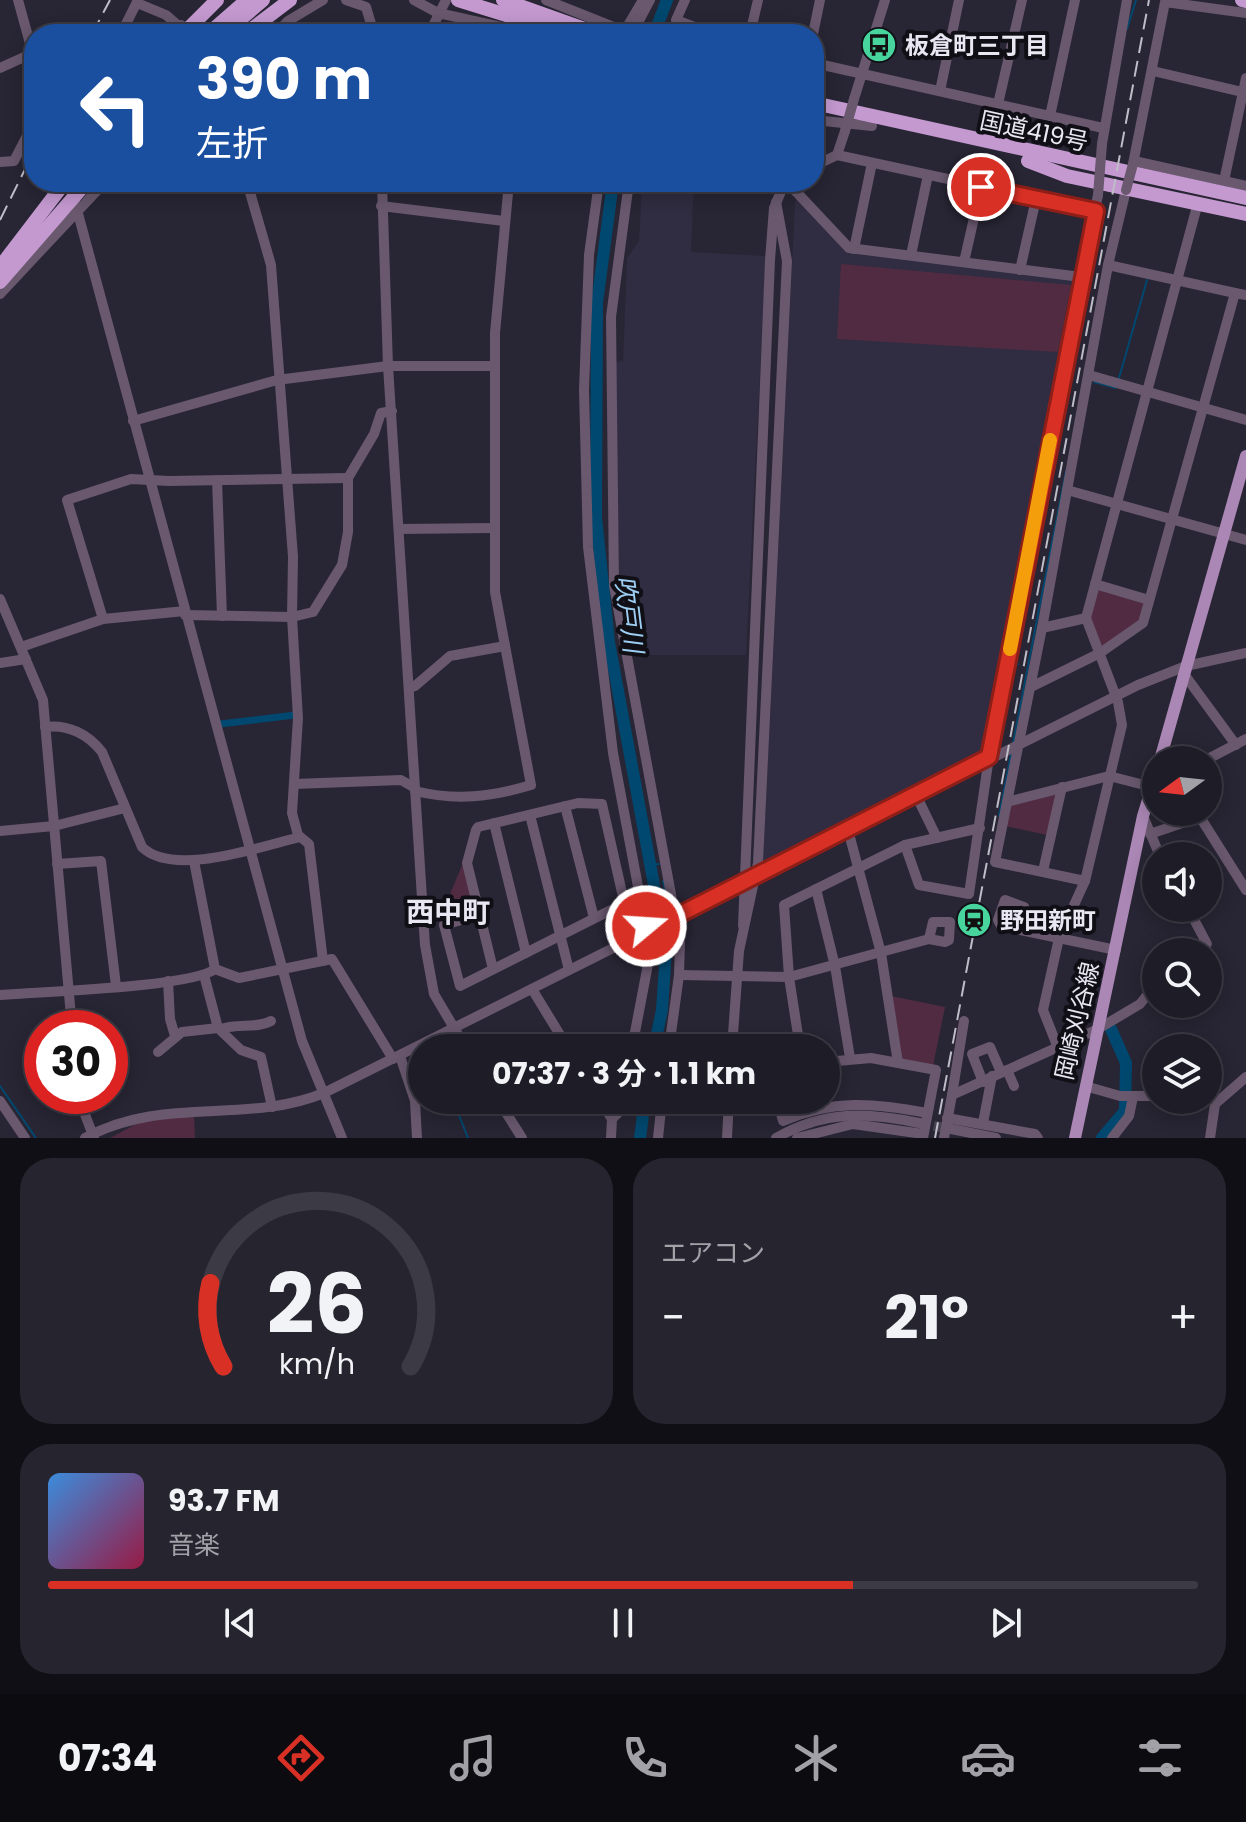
<!DOCTYPE html>
<html lang="ja">
<meta charset="utf-8">
<style>
body{margin:0;font-family:Poppins,"Noto Sans JP",sans-serif;background:#26252f;color:#f1f3f6;height:100vh;display:flex;flex-direction:column;font-size:30px;white-space:nowrap}
*{box-sizing:border-box;margin:0}
p{font-size:26px;color:#a1a1a7}
.icon{flex:none;width:44px;height:44px;fill:none;stroke:currentColor;stroke-width:2;stroke-linecap:round;stroke-linejoin:round}
.map{position:relative;height:1138px;overflow:hidden}
.panel{display:flex;flex-direction:column;gap:20px;padding:20px;background:#100f15;flex:1}
.panel>*{flex:none}
.top-card{position:absolute;left:24px;top:24px;width:800px;height:168px;border-radius:32px;box-shadow:0 4px 20px #0003,0 0 0 2px #3c3a44;background:#1a4fa0;color:#fff;overflow:hidden}
.needle{width:52px;rotate:255deg}
.controls{position:absolute;left:1142px;top:746px;display:grid;gap:16px}
.controls a{display:grid;place-items:center;width:80px;height:80px;border-radius:50%;background:#1e1c27;box-shadow:0 4px 20px #0003,0 0 0 2px #3c3a44;font-size:40px}
.speed{position:absolute;left:24px;top:1010px;display:flex;gap:16px;font-size:40px;font-weight:700;text-align:center}
.speed>*{display:grid;place-content:center;width:104px;height:104px;border-radius:50%;background:#1e1c27;box-shadow:0 4px 20px #0003,0 0 0 2px #3c3a44;line-height:1}
.speed .limit{border:12px solid #d22;background:#fff;color:#111}
.pin{position:absolute;display:grid;place-items:center;width:68px;height:68px;color:#fff;margin:-34px;border:4px solid #fff;border-radius:50%;box-shadow:0 2px 8px #0007}
.me{position:absolute;width:88px;margin:-44px;rotate:72deg;stroke-linejoin:round;filter:drop-shadow(0 0 6px #0008)}
.turn{display:flex;align-items:center;gap:28px;height:168px;padding:0 40px;font-size:36px}
.turn .icon{width:104px;height:104px;stroke-width:2.5}
.turn b{display:block;font-size:56px;line-height:68px}
.big{font-size:60px;font-weight:700;line-height:1.1}
.panel .widget{flex:1;display:flex;flex-direction:column;justify-content:center;gap:12px;min-width:0;padding:0 28px;border-radius:32px;background:#26252f}
.panel .dial{align-items:center;gap:0}
.dial svg{height:208px;overflow:visible;fill:none;stroke:#3c3a44;stroke-width:7;stroke-linecap:round;text-anchor:middle}
.dial text{fill:#f1f3f6;stroke:none}
.song{display:flex;align-items:center;gap:24px}
.cover{width:96px;height:96px;border-radius:12px;background:linear-gradient(135deg,hsl(210 70% 55%),hsl(340 70% 35%))}
.played{height:8px;border-radius:4px;background:linear-gradient(90deg,#d93025 70%,#3c3a44 70%)}
.keys{display:flex;justify-content:space-around;direction:ltr}
.heat{display:flex;justify-content:space-between;align-items:center;font-size:44px;direction:ltr}
.panel .tiles{flex:1;display:grid;gap:20px;grid-template-columns:1fr 1fr}
.widget:last-child{grid-column:span 2}
.trip{position:absolute;left:408px;top:1034px;width:432px;height:80px;border-radius:40px;background:#1e1c27;box-shadow:0 4px 20px #0003,0 0 0 2px #3c3a44;font-weight:700;line-height:80px;text-align:center}
.menu{display:flex;height:128px;justify-content:space-around;align-items:center;background:#0c0b10;color:#a1a1a7}
.menu .icon{width:56px;height:56px}
.menu .selected{color:#d93025}
.menu b{font-size:36px;color:#f1f3f6}
.map>svg:first-child{display:block}
.built{fill:#302c41}
.green{fill:#512b42}
.lines{fill:none;stroke-linecap:round;stroke-linejoin:round}
.stream{stroke:#00486f;stroke-width:2}
.canal{stroke:#00486f;stroke-width:7}
.river{stroke:#00486f;stroke-width:12}
.minor-tunnel{stroke:#454250;stroke-width:10;stroke-dasharray:10 5;stroke-linecap:butt}
.minor{stroke:#69586e;stroke-width:10}
.major{stroke:#aa87b4;stroke-width:12}
.highway{stroke:#c499d0;stroke-width:14}
.rail{stroke:#bfbdc8;stroke-width:2;stroke-dasharray:16 8;stroke-linecap:butt}
.minor-bridge{stroke:#69586e;stroke-width:10}
.highway-bridge{stroke:#c499d0;stroke-width:14}
.route-casing{stroke:#8d1f18;stroke-width:20}
.route{stroke:#d93025;stroke-width:14}
.slow{stroke:#f59e0b;stroke-width:14}
.labels{text-anchor:middle;dominant-baseline:central;stroke-width:8;stroke-linejoin:round;paint-order:stroke}
.poi-label{font-size:24px;font-weight:bold;fill:#e9e8f2;stroke:#100f16;text-anchor:start}
.street-label{font-size:24px;fill:#e9e8f2;stroke:#100f16}
.water-label{font-size:26px;font-style:italic;fill:#9ecff3;stroke:#100f16}
.quarter-label{font-size:28px;font-weight:bold;fill:#e9e8f2;stroke:#100f16}
</style>
<div class="map">
<svg width="1246" height="1138" viewBox="0 0 1246 1138">
<rect width="100%" height="100%" fill="#282534"/>
<g class="built">
<polygon points="642,182 694,182 691,252 766,256 746,655 627,655 616,584 613,362 623,361 627,258 639,241"/>
<polygon points="798,200 845,251 1075,281 985,756 767,865 763,862 795,201"/>
</g>
<g class="green">
<polygon points="841,264 1071,285 1058,352 837,339"/>
<polygon points="1097,588 1145,604 1140,622 1104,646 1100,645 1090,617"/>
<polygon points="1058,794 1047,835 1005,826 1010,804"/>
<polygon points="463,863 475,911 438,923"/>
<polygon points="891,996 945,1007 933,1066 901,1060"/>
<polygon points="194,1115 195,1138 110,1138 140,1122"/>
</g>
<g class="lines">
<g class="stream">
<polyline points="1127,29 1136,0"/>
<polyline points="1119,378 1147,280"/>
<polyline points="1094,382 1116,388"/>
<polyline points="1013,743 1066,471"/>
<polyline points="997,750 1013,667 1018,664"/>
<polyline points="999,816 1011,754"/>
<polyline points="651,865 659,864"/>
<polyline points="663,881 669,911"/>
<polyline points="430,1046 430,1048"/>
<polyline points="0,1086 36,1138"/>
<polyline points="453,1100 468,1138"/>
</g>
<polyline class="canal" points="220,724 295,715"/>
<g class="river">
<polyline points="654,34 667,0"/>
<polyline points="613,182 597,303 596,517 609,642 666,950 662,1010 654,1048"/>
<polyline points="640,1138 645,1100"/>
<polyline points="1102,1138 1125,1111 1126,1063 1111,1029"/>
</g>
<polyline class="minor-tunnel" points="919,1123 951,1129"/>
<g class="minor">
<polyline points="18,0 34,58"/>
<polyline points="346,0 366,7 374,34"/>
<polyline points="414,0 438,13 534,34"/>
<polyline points="546,0 631,34"/>
<polyline points="685,0 676,20 713,34"/>
<polyline points="137,3 166,15 188,34"/>
<polyline points="627,27 643,0"/>
<polyline points="121,34 138,0"/>
<polyline points="173,34 181,25"/>
<polyline points="276,34 288,21 323,0"/>
<polyline points="429,34 446,0"/>
<polyline points="632,34 650,0"/>
<polyline points="750,34 758,0"/>
<polyline points="813,34 820,0"/>
<polyline points="814,63 1103,128"/>
<polyline points="0,68 33,53"/>
<polyline points="1153,71 1246,93"/>
<polyline points="1246,78 1224,181 1246,186"/>
<polyline points="940,91 959,0"/>
<polyline points="854,99 885,0"/>
<polyline points="998,104 1022,0"/>
<polyline points="1050,116 1075,0"/>
<polyline points="814,120 872,126"/>
<polyline points="1102,144 1127,0"/>
<polyline points="837,155 1096,211"/>
<polyline points="1134,161 1224,181"/>
<polyline points="0,162 14,161 34,122"/>
<polyline points="1133,164 1165,2 1246,13"/>
<polyline points="814,166 837,155 845,131"/>
<polyline points="247,182 271,265 293,557 292,617 298,718 292,813 298,835 309,844 323,961"/>
<polyline points="382,182 388,366 425,945 434,994 466,1048"/>
<polyline points="599,182 589,255 584,390 588,547 613,753 648,940 649,959 632,1048"/>
<polyline points="629,182 611,317 614,586 680,943 679,975 669,1048"/>
<polyline points="787,182 849,248 1081,277 989,757 969,894 919,885 905,845"/>
<polyline points="73,195 302,1041 342,1138"/>
<polyline points="381,206 504,221"/>
<polyline points="854,249 872,163"/>
<polyline points="911,255 928,175"/>
<polyline points="964,262 981,187"/>
<polyline points="1108,265 1235,293"/>
<polyline points="1020,270 1036,199"/>
<polyline points="1081,277 1098,195"/>
<polyline points="0,294 105,182"/>
<polyline points="1089,375 1246,420"/>
<polyline points="133,421 277,380 388,366 494,366"/>
<polyline points="217,480 222,616"/>
<polyline points="1067,490 1246,540"/>
<polyline points="399,529 494,528"/>
<polyline points="1095,584 1149,600"/>
<polyline points="0,599 43,700 72,1028"/>
<polyline points="185,615 292,617 313,612 342,565 348,532 348,478 374,434 381,413 392,411"/>
<polyline points="1086,618 1196,210"/>
<polyline points="103,619 67,500 131,479 169,481 348,478"/>
<polyline points="1042,628 1086,618 1118,702 1122,725 1085,881 1059,938 1043,1010 1058,1048"/>
<polyline points="21,647 103,619 185,611"/>
<polyline points="0,663 26,659"/>
<polyline points="1184,674 1236,745"/>
<polyline points="1031,687 1100,653 1143,623 1235,293 1246,295"/>
<polyline points="409,688 415,686 450,656 505,646"/>
<path d="M45,727C68,724 88,734 102,752L142,847C173,878 262,846 300,837"/>
<polyline points="1206,760 1246,739"/>
<polyline points="294,784 401,780 415,788"/>
<path d="M415,791C456,801 491,797 531,785L495,592V333L509,182"/>
<polyline points="916,795 937,838"/>
<polyline points="1007,802 1109,776 1156,788"/>
<polyline points="565,806 594,918"/>
<polyline points="530,815 569,970"/>
<polyline points="1143,816 1160,856"/>
<polyline points="494,823 526,953"/>
<polyline points="848,830 881,953 898,1063"/>
<polyline points="0,831 54,826 125,808"/>
<polyline points="1150,834 1200,817 1246,890"/>
<polyline points="194,861 215,969"/>
<polyline points="57,864 101,861 116,986"/>
<polyline points="1043,871 1062,787"/>
<polyline points="1085,881 995,862 1042,628 1108,265 1126,190"/>
<polyline points="816,889 835,966 850,1058"/>
<polyline points="1188,908 1207,944 1201,952"/>
<polyline points="479,915 444,925 460,986 621,905 623,897 602,804 578,803 478,827 476,830 467,863 493,969"/>
<polyline points="743,926 770,260 774,208 785,182"/>
<path d="M1019,930L1024,907L1005,900L998,920L1001,926C1039,934 1077,942 1116,950"/>
<polyline points="679,975 789,977 929,939 945,942 949,940 950,922 933,922 929,939"/>
<polyline points="168,981 170,1019 175,1036"/>
<polyline points="532,989 568,1048"/>
<path d="M0,995C37,992 194,987 215,969L239,978L332,959L393,1059"/>
<polyline points="218,1028 241,1050 261,1057 272,1107"/>
<path d="M221,1029C238,1023 256,1029 271,1021"/>
<polyline points="732,1048 739,951 758,863 787,261 776,202"/>
<polyline points="800,1048 789,977 784,905 905,845 980,828"/>
<polyline points="158,1052 182,1032 218,1028 204,975"/>
<polyline points="400,1056 415,1101 417,1138"/>
<polyline points="826,1062 871,1058 936,1070 923,1138"/>
<polyline points="1007,1070 1014,1086"/>
<polyline points="983,1082 972,1054 990,1047 1001,1072"/>
<polyline points="1085,1086 1120,1096 1156,1096"/>
<polyline points="952,1095 964,1021"/>
<polyline points="78,1096 94,1138"/>
<polyline points="498,1100 522,1138"/>
<polyline points="600,1100 612,1119"/>
<path d="M777,1100L783,1121C833,1099 875,1103 927,1113"/>
<polyline points="0,1101 25,1138"/>
<polyline points="947,1118 1035,1134 1038,1138"/>
<polyline points="983,1123 992,1076"/>
<polyline points="951,1129 996,1138"/>
<path d="M85,1138C163,1095 246,1125 324,1093L1138,685L1186,666L1246,653"/>
<polyline points="611,1138 612,1119 622,1109 624,1100"/>
<polyline points="658,1138 662,1100"/>
<polyline points="727,1138 729,1100"/>
<path d="M776,1138C824,1110 867,1112 919,1123"/>
<polyline points="797,1138 853,1124 923,1134"/>
<polyline points="944,1138 952,1095 1098,1029 1140,1004 1156,984"/>
<polyline points="1112,1138 1129,1116 1133,1097"/>
<polyline points="1210,1138 1215,1104 1246,1077"/>
</g>
<g class="major">
<polyline points="1160,760 1246,456"/>
<polyline points="1075,1138 1143,816 1156,774"/>
</g>
<g class="highway">
<polyline points="458,0 568,34"/>
<polyline points="503,0 599,34"/>
<polyline points="1242,0 1246,1"/>
<polyline points="208,34 247,0"/>
<polyline points="223,34 263,0"/>
<polyline points="245,34 290,0"/>
<polyline points="814,103 1246,198"/>
<polyline points="1028,161 1067,176 1246,214"/>
<polyline points="0,267 65,182"/>
</g>
<g class="rail">
<polyline points="92,34 110,0"/>
<polyline points="0,220 34,151"/>
<polyline points="935,1138 1149,0"/>
</g>
<g class="minor-bridge">
<polyline points="845,131 854,99"/>
<polyline points="1126,190 1133,164"/>
<polyline points="1098,195 1102,144"/>
</g>
<g class="highway-bridge">
<polyline points="183,34 217,0"/>
<polyline points="0,282 87,182"/>
</g>
</g>
<g class="lines">
<g class="route-casing">
<polyline id="route" points="646,926 647,931 989,757 1096,211 981,187"/>
</g>
<use href="#route" class="route"/>
<polyline class="slow" points="1010,649 1050,440"/>
</g>
<defs>
<g id="bus-disc" transform="scale(1.8)"><circle r="9.5" fill="#48d49d" stroke="#100f16"/><path d="M-5-6H5V4H4V6H2V4H-2V6H-4V4H-5ZM-3.5-4V0h7V-4ZM-3.5 1.2v1.5H-2V1.2ZM2 1.2v1.5H3.5V1.2Z" fill="#111"/></g>
<g id="station-disc" transform="scale(1.8)"><circle r="9.5" fill="#48d49d" stroke="#100f16"/><path d="M-3-6H3Q5-6 5-4V2Q5 4 3 4L4.5 6H3L1.5 4h-3L-3 6H-4.5L-3 4Q-5 4-5 2V-4Q-5-6-3-6ZM-3.5-4v3h7v-3ZM-3.5 1v1.5H-2V1ZM2 1v1.5H3.5V1Z" fill="#111"/></g>
</defs>
<g fill-rule="evenodd">
<use href="#bus-disc" x="879" y="45"/>
<use href="#station-disc" x="974" y="920"/>
</g>
<g class="labels">
<g class="poi-label">
<text x="905" y="45">板倉町三丁目</text>
<text x="1000" y="920">野田新町</text>
</g>
<g class="street-label">
<text transform="translate(1034 131) rotate(12)">国道419号</text>
<text transform="translate(1077 1021) rotate(-77)">岡崎刈谷線</text>
</g>
<g class="water-label">
<text transform="translate(629 614) rotate(83)">吹戸川</text>
</g>
<g class="quarter-label">
<text x="448" y="912">西中町</text>
</g>
</g>
</svg>
<div class="controls">
<a><svg class="needle" viewBox="-14 -14 28 28"><path d="M0-13l5 13h-10z" fill="#e53935"/><path d="M0 13l5-13h-10z" fill="#a1a1a7"/></svg></a>
<a><svg class="icon" aria-label="sound" viewBox="0 0 24 24"><path d="M4 9h4l5-4v14l-5-4H4zM17 9q2 3 0 6"/></svg></a>
<a><svg class="icon" aria-label="search" viewBox="0 0 24 24"><circle cx="10" cy="10" r="6"/><path d="M15 15l6 6"/></svg></a>
<a><svg class="icon" aria-label="layers" viewBox="0 0 24 24"><path d="M12 4l9 5-9 5-9-5zM3 14l9 5 9-5"/></svg></a>
</div>
<div class="speed"><div class="limit">30</div></div>
<div class="pin" style="left:981px;top:187px;background:#d93025"><svg class="icon" aria-label="arrive" viewBox="0 0 24 24"><path d="M6 21V4h12l-3 4 3 4H6"/></svg></div>
<svg class="me" style="left:646px;top:926px" viewBox="-20 -20 40 40"><circle r="17" fill="#d93025" stroke="#fff" stroke-width="3"/><path d="M0-11L8 9 0 5-8 9z" fill="#fff"/></svg>
<div class="trip">07:37 · 3 分 · 1.1 km</div>
<div class="top-card">
<div class="turn"><svg class="icon" aria-label="left" viewBox="0 0 24 24"><path d="M17 20v-9H6M10 6l-5 5 5 5"/></svg><div><b>390 m</b>左折</div></div>
</div>
</div>
<section class="panel">
<div class="tiles">
<div class="widget dial"><svg viewBox="0 0 100 80">
<path d="M14 69A42 42 0 1 1 86 69"/>
<path d="M14 69A42 42 0 0 1 9 37" stroke="#d93025"/>
<text x="50" y="56" font-size="32" font-weight="700">26</text>
<text x="50" y="72" font-size="11">km/h</text>
</svg></div>
<div class="widget"><p>エアコン</p>
<div class="heat"><a>−</a><b class="big">21°</b><a>+</a></div>
</div>
<div class="widget">
<div class="song"><i class="cover"></i><div><b>93.7 FM</b><p>音楽</p></div></div>
<div class="played"></div>
<div class="keys"><svg class="icon" aria-label="previous" viewBox="0 0 24 24"><path d="M18 5L8 12l10 7zM5 5v14"/></svg><svg class="icon" aria-label="pause" viewBox="0 0 24 24"><path d="M8 5v14M16 5v14"/></svg><svg class="icon" aria-label="next" viewBox="0 0 24 24"><path d="M6 5l10 7-10 7zM19 5v14"/></svg></div>
</div>
</div>
</section>
<nav class="menu">
<b>07:34</b>
<svg class="icon selected" aria-label="directions" viewBox="0 0 24 24"><path d="M12 3l9 9-9 9-9-9zM9 14v-3h6M13 9l2 2-2 2"/></svg>
<svg class="icon" aria-label="music" viewBox="0 0 24 24"><path d="M9 18V5l10-2v13"/><circle cx="6" cy="18" r="3"/><circle cx="16" cy="16" r="3"/></svg>
<svg class="icon" aria-label="phone" viewBox="0 0 24 24"><path d="M5 4h4l2 5-3 2q2 4 5 5l2-3 5 2v4C11 20 4 13 5 4z"/></svg>
<svg class="icon" aria-label="climate" viewBox="0 0 24 24"><path d="M12 3v18M4 7l16 10M4 17L20 7"/></svg>
<svg class="icon" aria-label="car" viewBox="0 0 24 24"><path d="M5 17H2v-5l4-1 3-4h7l3 4 3 1v5h-3M9 17h6M6 11h13"/><circle cx="7" cy="17" r="2"/><circle cx="17" cy="17" r="2"/></svg>
<svg class="icon" aria-label="filters" viewBox="0 0 24 24"><path d="M4 7h16M4 17h16"/><circle cx="9" cy="7" r="2"/><circle cx="15" cy="17" r="2"/></svg>
</nav>
